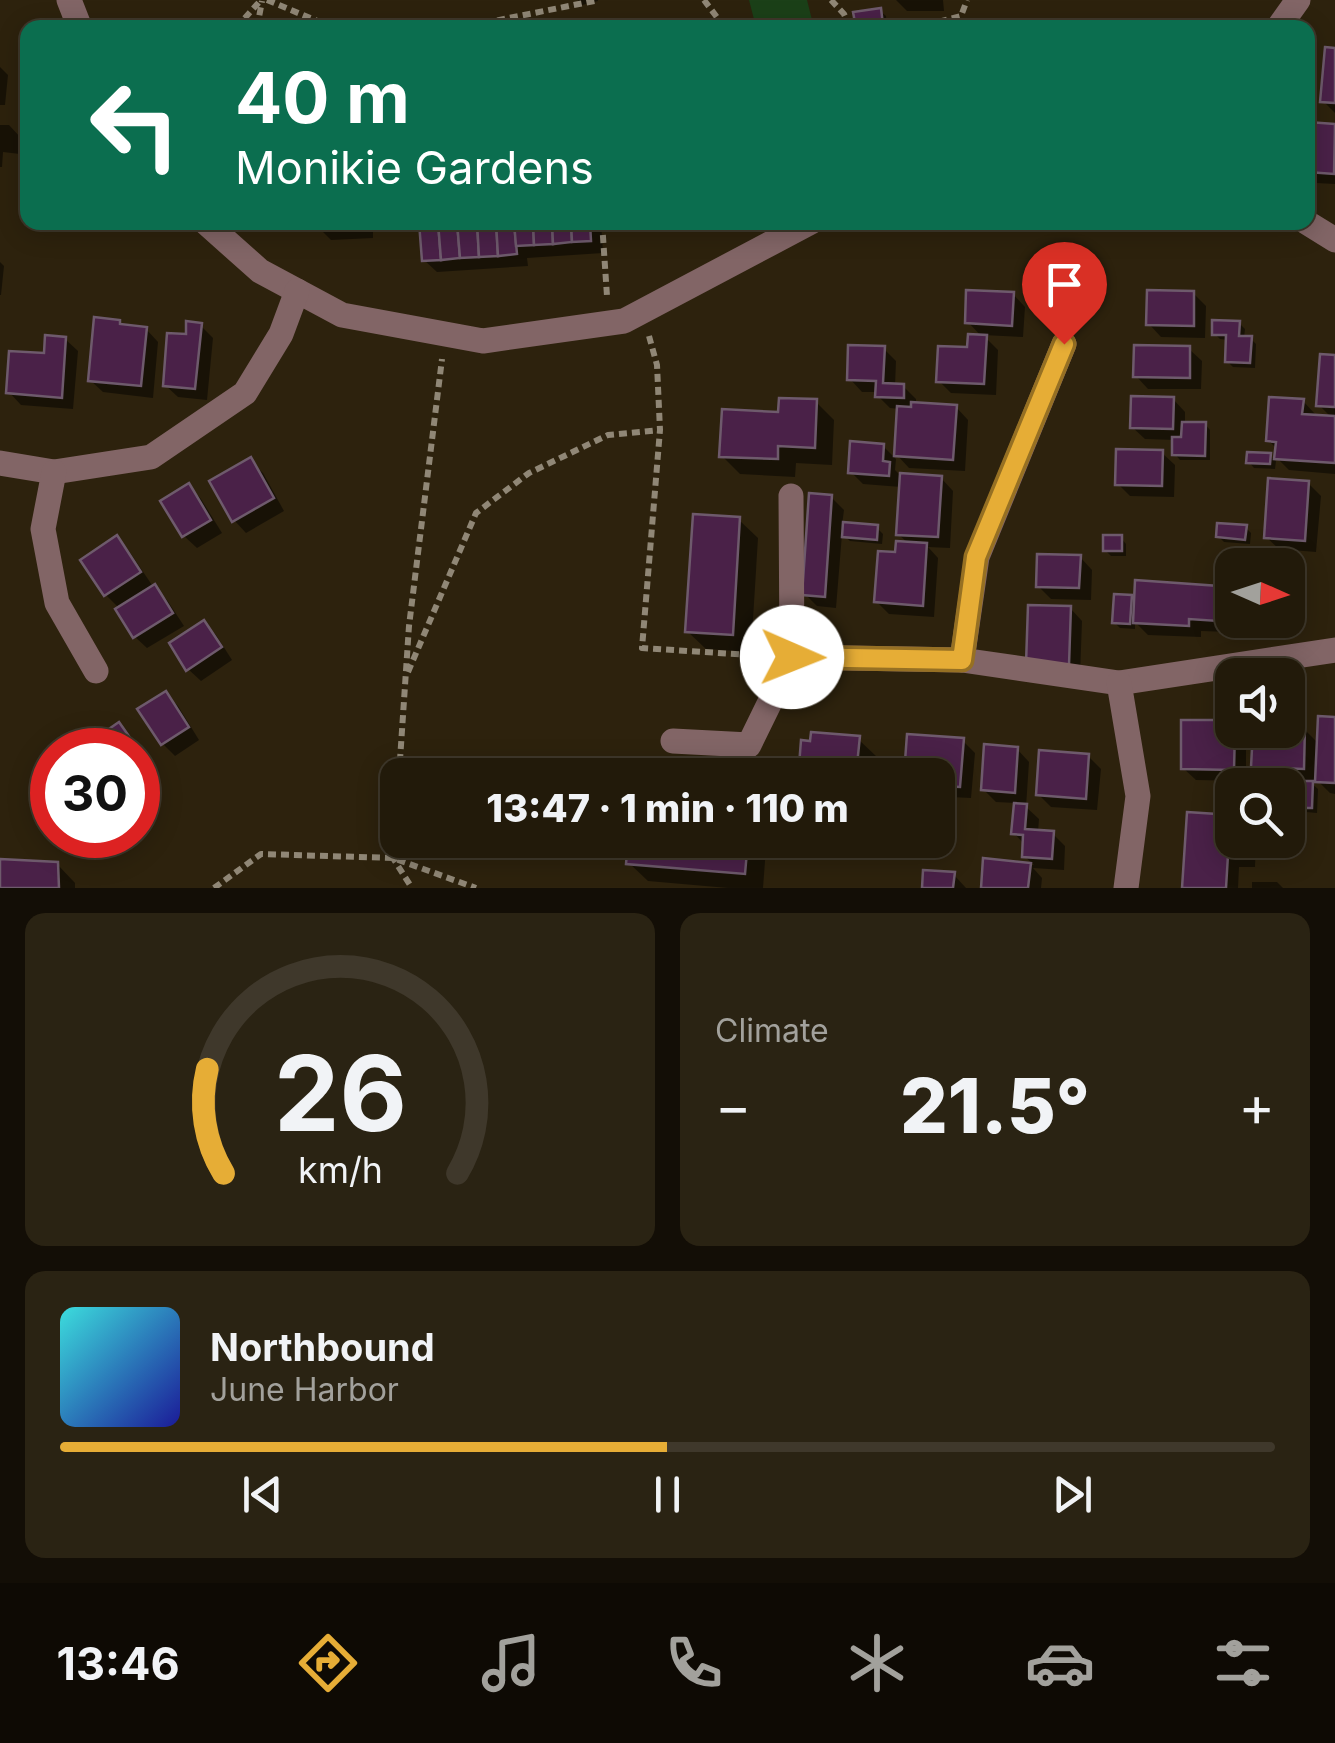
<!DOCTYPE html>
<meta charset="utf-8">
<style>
body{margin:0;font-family:Inter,sans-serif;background:#2a2313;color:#f1f3f6;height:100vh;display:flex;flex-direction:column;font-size:38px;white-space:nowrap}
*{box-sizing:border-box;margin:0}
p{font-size:32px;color:#a2a19c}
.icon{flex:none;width:55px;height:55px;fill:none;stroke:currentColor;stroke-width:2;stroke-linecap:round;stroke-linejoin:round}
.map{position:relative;height:888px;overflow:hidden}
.details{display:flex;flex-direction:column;gap:25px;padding:25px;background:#130e06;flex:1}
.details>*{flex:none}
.top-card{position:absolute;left:20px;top:20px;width:1295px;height:210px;border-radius:20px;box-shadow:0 5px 25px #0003,0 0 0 2px #3f382b;background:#0b6e4f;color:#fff;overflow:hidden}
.needle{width:65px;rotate:93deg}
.controls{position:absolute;left:1215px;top:548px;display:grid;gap:20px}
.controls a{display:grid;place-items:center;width:90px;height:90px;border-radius:20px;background:#221a0a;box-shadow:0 5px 25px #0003,0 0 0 2px #3f382b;font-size:50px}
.speed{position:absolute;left:30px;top:728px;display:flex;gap:20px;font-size:50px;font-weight:700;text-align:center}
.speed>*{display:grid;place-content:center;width:130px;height:130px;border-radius:50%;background:#221a0a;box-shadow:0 5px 25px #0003,0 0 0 2px #3f382b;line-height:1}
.speed .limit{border:15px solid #d22;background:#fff;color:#111}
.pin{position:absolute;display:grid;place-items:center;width:85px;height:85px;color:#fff;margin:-102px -42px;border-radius:50% 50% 50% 0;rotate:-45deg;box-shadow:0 0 10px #0007}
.pin .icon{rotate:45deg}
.me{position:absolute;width:110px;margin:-55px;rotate:91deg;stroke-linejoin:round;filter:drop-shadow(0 0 8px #0008)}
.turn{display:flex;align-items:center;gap:35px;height:210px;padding:0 50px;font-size:45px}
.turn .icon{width:130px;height:130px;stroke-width:2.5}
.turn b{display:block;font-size:70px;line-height:85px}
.big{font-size:75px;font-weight:800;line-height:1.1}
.details .widget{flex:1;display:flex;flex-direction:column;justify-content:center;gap:15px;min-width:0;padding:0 35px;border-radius:20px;background:#2a2313}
.details .dial{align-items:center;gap:0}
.dial svg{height:260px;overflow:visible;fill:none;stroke:#3f382b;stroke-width:7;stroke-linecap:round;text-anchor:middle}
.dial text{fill:#f1f3f6;stroke:none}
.song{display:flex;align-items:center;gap:30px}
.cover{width:120px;height:120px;border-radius:15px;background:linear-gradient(135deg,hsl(180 70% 55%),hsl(240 70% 35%))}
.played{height:10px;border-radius:5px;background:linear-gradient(90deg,#e6ad36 50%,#3f382b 50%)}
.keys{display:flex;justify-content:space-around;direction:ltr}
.heat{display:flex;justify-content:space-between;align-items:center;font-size:55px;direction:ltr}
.details .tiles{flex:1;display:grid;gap:25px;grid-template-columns:1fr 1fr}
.widget:last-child{grid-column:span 2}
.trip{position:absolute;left:380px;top:758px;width:575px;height:100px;border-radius:20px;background:#221a0a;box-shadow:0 5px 25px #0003,0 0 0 2px #3f382b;font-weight:800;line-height:100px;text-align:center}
.menu{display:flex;height:160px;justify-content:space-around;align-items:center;background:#0e0a04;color:#a2a19c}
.menu .icon{width:70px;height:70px}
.menu .on{color:#e6ad36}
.menu b{font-size:45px;color:#f1f3f6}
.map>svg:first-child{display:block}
.green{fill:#1b4018}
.shadow{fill:#0007}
.building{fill:#4a2148;stroke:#6e5a6c;stroke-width:2.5}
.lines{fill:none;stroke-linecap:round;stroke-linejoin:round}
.path{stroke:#908776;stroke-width:6;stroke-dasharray:8 5;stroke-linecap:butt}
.minor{stroke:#826566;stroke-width:25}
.route-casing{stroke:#967023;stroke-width:25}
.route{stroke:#e6ad36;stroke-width:18}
</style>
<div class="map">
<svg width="1335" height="888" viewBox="0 0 1335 888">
<rect width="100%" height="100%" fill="#2d220d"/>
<polygon class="green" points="749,0 807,0 813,24 793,27 756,27"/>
<g class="shadow">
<polygon points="578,0 598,0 598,1 582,5"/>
<polygon points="896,0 943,0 944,11 907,11"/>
<polygon points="880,11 886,16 887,28 858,28"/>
<polygon points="1335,50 1335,113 1323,101"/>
<polygon points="0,67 8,75 5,105 0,105"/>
<polygon points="0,125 9,125 21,138 20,154 3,152 2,167 0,167"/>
<polygon points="1308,125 1335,127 1335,184 1316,183 1308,174"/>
<polygon points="318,222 373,222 373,238 331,240 319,228"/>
<polygon points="422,222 601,222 603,253 527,258 528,266 437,272 424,260"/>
<polygon points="0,262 4,266 1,295 0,295"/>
<polygon points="1193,293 1206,306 1205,338 1161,337 1149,324"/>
<polygon points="1013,294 1025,307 1023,337 983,335 998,350 996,395 951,393 939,381 982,337 968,322"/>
<polygon points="119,323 123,327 146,329 158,342 153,398 103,392 90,380"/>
<polygon points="1239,323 1245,329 1244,338 1251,339 1256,344 1255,368 1233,367 1227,361 1228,340 1220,339 1215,334"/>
<polygon points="200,325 213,338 207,400 178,397 165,385 188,337"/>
<polygon points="65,339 78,351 73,409 21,405 9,392"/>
<polygon points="884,349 896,361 895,386 903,386 916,399 916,405 956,407 968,420 965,471 909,468 897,455 900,409 890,408 878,396 878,392 862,392 850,379"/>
<polygon points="1189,349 1202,361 1201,389 1148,389 1136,376"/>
<polygon points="1335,357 1335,474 1289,470 1277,458 1278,450 1268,440 1303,401 1315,414 1315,417 1333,419 1319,405"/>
<polygon points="1173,399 1185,412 1185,424 1205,424 1210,430 1210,460 1180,460 1175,454 1175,440 1145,439 1132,427"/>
<polygon points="816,402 834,420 832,465 796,463 795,477 740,474 722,456 780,414"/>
<polygon points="883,446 896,459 895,470 900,475 941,478 953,491 950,548 928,547 938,558 934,617 889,614 877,602 898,555 909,544 898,534 901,487 863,484 851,472"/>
<polygon points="1162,453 1175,465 1174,497 1130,496 1118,484"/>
<polygon points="1270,456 1276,461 1275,469 1254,468 1249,462"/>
<polygon points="250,461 263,473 284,511 246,533 234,520"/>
<polygon points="1308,483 1321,496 1316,552 1279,549 1266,537"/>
<polygon points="189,486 201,499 222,533 197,548 184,536 164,502"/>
<polygon points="831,497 844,510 842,525 877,528 883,534 882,544 850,541 842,534 836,608 817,606 805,594"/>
<polygon points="739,520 758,538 751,652 706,649 687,631"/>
<polygon points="1246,528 1251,533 1250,544 1224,542 1219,537"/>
<polygon points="1121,538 1126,544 1126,556 1111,556 1105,550"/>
<polygon points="117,539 129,551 154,588 167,600 184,626 147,648 134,636 120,609 106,595 84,560"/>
<polygon points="1080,557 1092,570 1091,600 1051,599 1038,586"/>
<polygon points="1294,560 1306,573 1304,628 1266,627 1259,620 1288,620 1288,565 1256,565"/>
<polygon points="1218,588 1231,601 1230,632 1201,631 1201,637 1148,635 1135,622 1135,629 1120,628 1114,622 1131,598 1136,603"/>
<polygon points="1070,608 1082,621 1080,676 1041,675"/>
<polygon points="204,623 216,635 232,660 201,681 188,669"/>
<polygon points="166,694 178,706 199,740 175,756 162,743"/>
<polygon points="1335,720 1335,794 1330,793 1317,780 1308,780 1318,789 1317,813 1306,812 1300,807 1301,780 1266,779 1254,766 1255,730 1304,729 1319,744"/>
<polygon points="1184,723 1232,723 1232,730 1241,730 1246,735 1246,783 1252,785 1242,785 1243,781 1196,780 1183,768"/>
<polygon points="118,725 131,737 157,775 138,789 138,750 99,750"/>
<polygon points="858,739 877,757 875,775 808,775 801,765"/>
<polygon points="963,741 975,753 971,798 951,797 949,809 938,808 938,775 907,775"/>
<polygon points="1017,749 1029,762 1026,807 1039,819 1038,832 1053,834 1065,846 1064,870 1033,868 1042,878 1041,888 983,888 986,861 1034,865 1024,856 1025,845 1014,833 1016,803 996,802 983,789"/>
<polygon points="1088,756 1101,769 1097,810 1051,807 1038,794"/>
<polygon points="1189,814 1232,817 1232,840 1256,840 1255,867 1239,867 1238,888 1184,887"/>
<polygon points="631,840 758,840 766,848 763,888 728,888 648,881 629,863"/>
<polygon points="808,840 869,840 868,858 821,853"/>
<polygon points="0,862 57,864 75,883 75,888 0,888"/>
<polygon points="926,872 954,875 966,888 925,888"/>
<polygon points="1252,882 1277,882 1283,888 1252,888"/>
</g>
<g class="building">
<polygon points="881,8 883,25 856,28 853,12"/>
<polygon points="1325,47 1335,48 1335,103 1320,102"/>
<polygon points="1308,122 1335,124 1334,174 1308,172"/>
<polygon points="419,222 438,222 441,260 422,261"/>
<polygon points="438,222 457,222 460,258 441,260"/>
<polygon points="457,222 477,222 479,257 460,258"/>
<polygon points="477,222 496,222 498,256 479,257"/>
<polygon points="496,222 514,222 517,254 498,256"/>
<polygon points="514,222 533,222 534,245 516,246"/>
<polygon points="533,222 552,222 553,244 534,245"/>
<polygon points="552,222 571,222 572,242 553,244"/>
<polygon points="571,222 590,222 591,241 572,242"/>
<polygon points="966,290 1014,292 1012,326 965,323"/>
<polygon points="1147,290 1194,291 1194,326 1146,325"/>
<polygon points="94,317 120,320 120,324 147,327 141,386 88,381"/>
<polygon points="1212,320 1240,321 1239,336 1252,336 1250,363 1225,362 1226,335 1212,335"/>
<polygon points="186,321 202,323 195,389 163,386 167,333 186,334"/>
<polygon points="968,334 987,335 984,384 936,382 938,346 967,347"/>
<polygon points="45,335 66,337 62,398 6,393 9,351 44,353"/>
<polygon points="848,345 885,346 883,383 904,384 904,398 875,397 876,381 847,380"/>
<polygon points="1134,345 1190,346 1190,378 1133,377"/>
<polygon points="1320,354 1335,355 1335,407 1316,406"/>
<polygon points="1131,396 1174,397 1173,429 1130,428"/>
<polygon points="1269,397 1304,399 1302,414 1335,416 1335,463 1274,459 1276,442 1266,441"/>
<polygon points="779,398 817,399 815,448 778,446 778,459 719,457 722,409 778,412"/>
<polygon points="911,402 957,405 953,460 894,456 897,406 911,407"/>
<polygon points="1182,422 1206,422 1205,456 1172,455 1172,437 1181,437"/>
<polygon points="850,441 884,444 883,461 890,462 889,476 848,473"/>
<polygon points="1116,449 1163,450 1162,486 1115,485"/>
<polygon points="1247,452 1271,453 1270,464 1246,463"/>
<polygon points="251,457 274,498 232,522 209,481"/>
<polygon points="900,473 942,476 938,537 896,535"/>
<polygon points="1268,478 1309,481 1305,541 1264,538"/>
<polygon points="189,483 211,520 182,537 160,501"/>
<polygon points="809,493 832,495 825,597 802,595"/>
<polygon points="693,514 740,517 733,635 685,632"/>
<polygon points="843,522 878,525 877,540 842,537"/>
<polygon points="1217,523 1247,525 1245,540 1216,537"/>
<polygon points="117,535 141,572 104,596 80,560"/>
<rect x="1103" y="535" width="19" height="16"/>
<polygon points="896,541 927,543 923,606 874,602 878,551 895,552"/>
<polygon points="1037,554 1081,555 1079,588 1036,587"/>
<polygon points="1253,556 1295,558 1293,617 1288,617 1288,565 1253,565"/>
<polygon points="1135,580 1219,586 1218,621 1189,619 1189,626 1133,623"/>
<polygon points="155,584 173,613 133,638 115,609"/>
<polygon points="1114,594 1132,595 1130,624 1112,623"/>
<polygon points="1028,605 1071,606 1069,665 1026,664"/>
<polygon points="204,620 222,647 186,671 169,643"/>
<polygon points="166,691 189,727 161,745 137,709"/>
<polygon points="1318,716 1335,717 1335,783 1315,782"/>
<polygon points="1181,720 1232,720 1232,730 1235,730 1234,770 1181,769"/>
<polygon points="119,722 147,762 138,768 138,750 96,750 90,742"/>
<polygon points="1288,726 1305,726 1304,769 1251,767 1253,730 1288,730"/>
<polygon points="811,732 860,736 856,775 806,775 806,767 799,766 801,740 810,741"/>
<polygon points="907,734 964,738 960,787 939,786 938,798 938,775 904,775"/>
<polygon points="984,744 1018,747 1015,793 981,790"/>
<polygon points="1039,750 1089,754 1086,799 1036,795"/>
<polygon points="1299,781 1313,781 1312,808 1297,808"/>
<polygon points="1014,803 1027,804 1025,829 1054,831 1052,859 1022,857 1023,835 1011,834"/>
<polygon points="1187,812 1232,815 1232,840 1244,840 1243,856 1228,855 1226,888 1182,888"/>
<polygon points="628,840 748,840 745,874 626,864"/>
<polygon points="983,858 1031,863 1028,888 981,888"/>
<polygon points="0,859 58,862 59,888 0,888"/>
<polygon points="923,870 955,872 953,888 922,888"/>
</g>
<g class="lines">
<g class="path">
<polyline points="267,0 334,28"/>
<polyline points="704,0 725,28"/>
<polyline points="831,0 844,14 850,28"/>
<polyline points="236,28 261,0"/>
<polyline points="257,28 262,1"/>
<polyline points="459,28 599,0"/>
<polyline points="914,28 961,16 967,0"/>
<polyline points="602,222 607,296"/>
<polyline points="649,336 657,365 660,430 642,648 766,656"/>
<polyline points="408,672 476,513 529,473 608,435 660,430"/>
<polyline points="399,775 409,626 442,359"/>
<polyline points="398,790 393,858 412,888"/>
<polyline points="214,888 261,854 393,858 476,888"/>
</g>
<g class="minor">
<polyline points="69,0 80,28"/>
<polyline points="1278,28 1298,0"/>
<polyline points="205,222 260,271 342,315 483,341 624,321 811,222"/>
<polyline points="1306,222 1335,240"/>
<polyline points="0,463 54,472 151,457 245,393 281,334 297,291"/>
<polyline points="54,472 43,529 57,603 96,671"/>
<polyline points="792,657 962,660 1119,683 1335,650"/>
<polyline points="962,660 977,557 1064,344"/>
<polyline points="1119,683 1138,796 1126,888"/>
<polyline points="673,741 749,745 792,657 791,496"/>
</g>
</g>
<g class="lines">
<g class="route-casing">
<polyline id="route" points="792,657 962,660 976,557 1064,344"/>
</g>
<use href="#route" class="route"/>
</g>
</svg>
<div class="controls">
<a><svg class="needle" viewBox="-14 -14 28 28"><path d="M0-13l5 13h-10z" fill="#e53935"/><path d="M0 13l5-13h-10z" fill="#a2a19c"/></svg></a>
<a><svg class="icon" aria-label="sound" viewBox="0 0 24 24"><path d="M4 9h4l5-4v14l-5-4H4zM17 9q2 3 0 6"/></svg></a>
<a><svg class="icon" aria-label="search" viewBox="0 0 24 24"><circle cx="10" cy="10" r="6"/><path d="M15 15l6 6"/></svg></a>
</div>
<div class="speed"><div class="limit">30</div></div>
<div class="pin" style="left:1064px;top:344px;background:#d93025"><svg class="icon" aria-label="arrive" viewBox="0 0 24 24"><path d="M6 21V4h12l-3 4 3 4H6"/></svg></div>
<svg class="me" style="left:792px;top:657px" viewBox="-20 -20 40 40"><circle r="19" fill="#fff"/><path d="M0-13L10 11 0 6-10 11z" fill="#e6ad36"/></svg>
<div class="trip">13:47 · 1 min · 110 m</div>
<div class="top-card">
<div class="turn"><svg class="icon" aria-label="left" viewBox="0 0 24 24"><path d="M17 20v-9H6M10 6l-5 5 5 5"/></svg><div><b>40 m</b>Monikie Gardens</div></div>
</div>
</div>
<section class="details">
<div class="tiles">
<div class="widget dial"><svg viewBox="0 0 100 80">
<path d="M14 69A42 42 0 1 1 86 69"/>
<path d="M14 69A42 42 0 0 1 9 37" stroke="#e6ad36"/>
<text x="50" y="56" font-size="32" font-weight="700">26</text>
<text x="50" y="72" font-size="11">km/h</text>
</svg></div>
<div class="widget"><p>Climate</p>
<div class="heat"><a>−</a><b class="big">21.5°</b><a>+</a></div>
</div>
<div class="widget">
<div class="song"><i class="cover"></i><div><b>Northbound</b><p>June Harbor</p></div></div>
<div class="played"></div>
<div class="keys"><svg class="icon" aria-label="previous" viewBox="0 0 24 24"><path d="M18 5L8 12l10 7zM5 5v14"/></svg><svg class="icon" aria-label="pause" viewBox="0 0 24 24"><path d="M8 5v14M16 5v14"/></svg><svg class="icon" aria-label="next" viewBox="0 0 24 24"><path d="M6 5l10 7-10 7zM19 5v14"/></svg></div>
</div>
</div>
</section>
<nav class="menu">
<b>13:46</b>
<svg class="icon on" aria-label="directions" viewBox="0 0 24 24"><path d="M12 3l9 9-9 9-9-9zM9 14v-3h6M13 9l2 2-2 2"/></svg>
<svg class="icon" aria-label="music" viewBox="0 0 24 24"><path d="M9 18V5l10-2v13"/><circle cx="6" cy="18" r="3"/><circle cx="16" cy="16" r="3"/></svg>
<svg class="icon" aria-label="phone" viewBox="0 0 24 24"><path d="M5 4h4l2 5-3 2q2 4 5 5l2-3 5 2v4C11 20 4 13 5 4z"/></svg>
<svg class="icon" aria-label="climate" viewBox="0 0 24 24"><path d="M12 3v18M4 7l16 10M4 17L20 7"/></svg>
<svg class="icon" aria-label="car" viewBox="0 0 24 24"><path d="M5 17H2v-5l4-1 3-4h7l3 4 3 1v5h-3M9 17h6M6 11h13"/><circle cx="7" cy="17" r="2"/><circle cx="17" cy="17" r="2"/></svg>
<svg class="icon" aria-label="filters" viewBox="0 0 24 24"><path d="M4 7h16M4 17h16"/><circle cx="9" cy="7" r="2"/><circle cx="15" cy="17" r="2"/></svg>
</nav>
